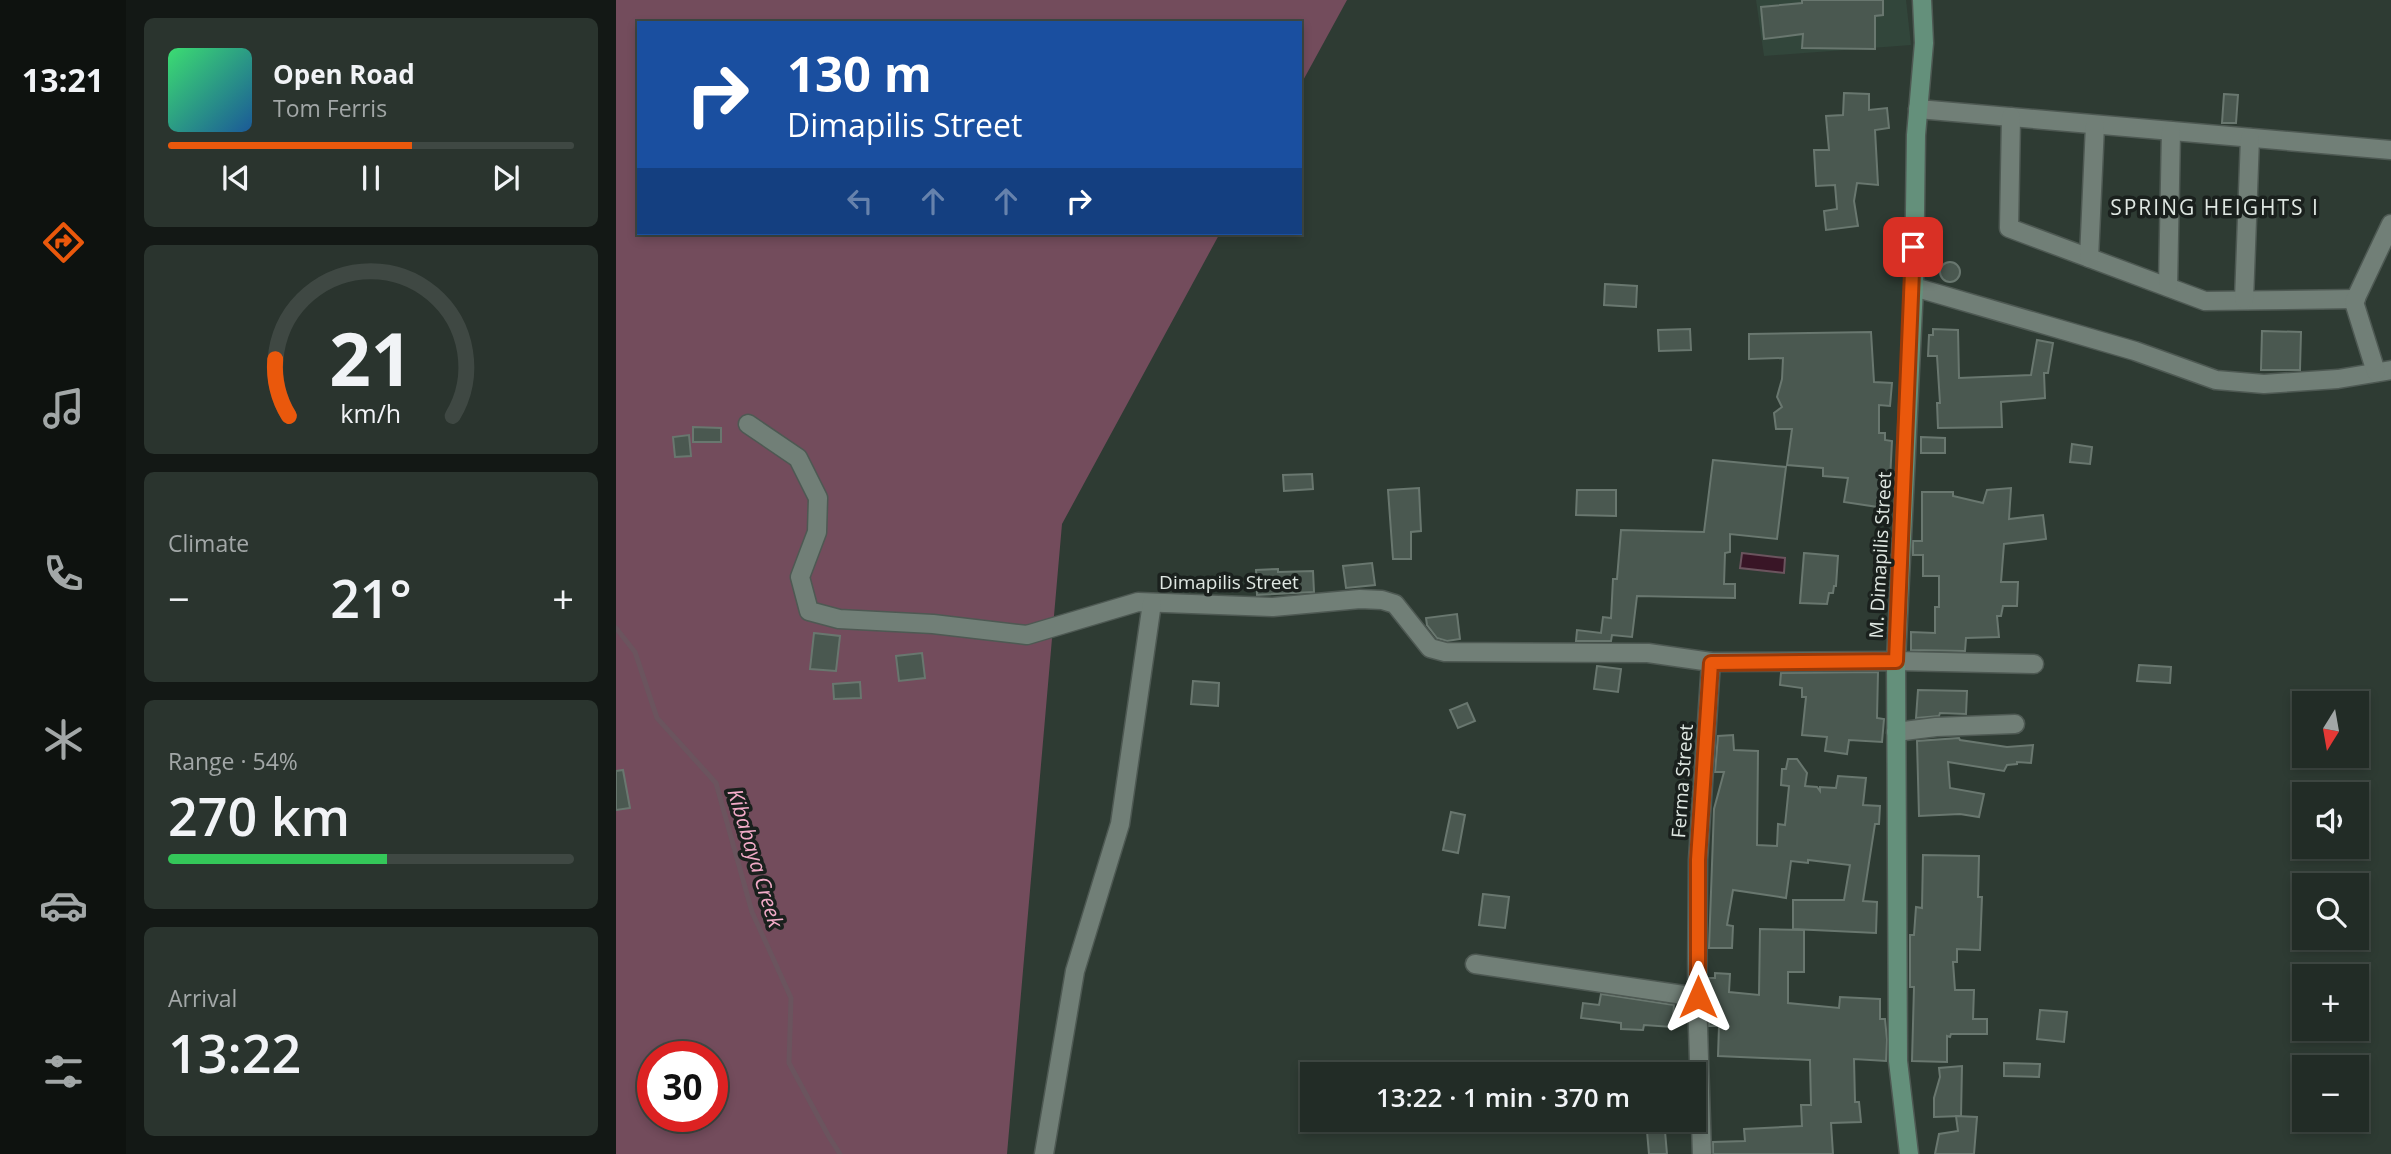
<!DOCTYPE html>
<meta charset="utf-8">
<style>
body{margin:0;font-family:"Open Sans",sans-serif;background:#2a342e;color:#f1f3f6;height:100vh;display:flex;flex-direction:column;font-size:26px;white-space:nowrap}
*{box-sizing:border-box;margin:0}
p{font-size:23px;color:#a2a7a7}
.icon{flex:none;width:38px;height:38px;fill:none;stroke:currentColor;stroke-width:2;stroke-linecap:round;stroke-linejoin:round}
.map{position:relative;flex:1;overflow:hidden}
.side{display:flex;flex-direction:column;gap:18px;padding:18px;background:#131815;width:490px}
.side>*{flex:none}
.top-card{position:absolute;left:21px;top:21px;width:665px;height:214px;border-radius:0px;box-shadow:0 4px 10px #0003,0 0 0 2px #3f4843;background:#1a4fa0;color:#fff;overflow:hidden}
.needle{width:46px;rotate:191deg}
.tools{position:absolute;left:1676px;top:691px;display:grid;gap:14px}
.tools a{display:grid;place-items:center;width:77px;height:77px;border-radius:0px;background:#222c26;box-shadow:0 4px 10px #0003,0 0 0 2px #3f4843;font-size:35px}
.speed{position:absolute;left:21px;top:1041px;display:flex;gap:14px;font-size:35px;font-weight:700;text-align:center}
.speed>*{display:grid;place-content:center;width:91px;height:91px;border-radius:50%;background:#222c26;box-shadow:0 4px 10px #0003,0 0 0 2px #3f4843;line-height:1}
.speed .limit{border:10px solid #d22;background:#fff;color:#111}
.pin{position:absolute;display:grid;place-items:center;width:60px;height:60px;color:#fff;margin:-30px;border-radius:14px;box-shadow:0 4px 10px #0006}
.me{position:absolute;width:77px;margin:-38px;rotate:0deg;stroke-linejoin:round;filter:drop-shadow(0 0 5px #0008)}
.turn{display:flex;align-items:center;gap:24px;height:147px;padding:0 35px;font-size:32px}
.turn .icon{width:91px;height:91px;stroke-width:2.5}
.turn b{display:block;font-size:49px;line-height:60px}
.lanes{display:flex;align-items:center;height:66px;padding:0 35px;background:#0003;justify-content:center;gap:35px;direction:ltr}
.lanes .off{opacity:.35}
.big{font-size:52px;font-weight:600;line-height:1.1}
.side .tile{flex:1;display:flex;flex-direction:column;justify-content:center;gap:10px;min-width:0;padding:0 24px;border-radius:10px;background:#2a342e}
.side .dial{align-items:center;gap:0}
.dial svg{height:182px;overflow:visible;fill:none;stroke:#3f4843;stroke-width:7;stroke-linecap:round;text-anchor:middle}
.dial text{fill:#f1f3f6;stroke:none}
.song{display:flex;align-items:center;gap:21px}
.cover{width:84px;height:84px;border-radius:10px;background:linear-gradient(135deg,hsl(140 70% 55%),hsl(210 70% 35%))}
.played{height:7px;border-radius:4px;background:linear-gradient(90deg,#ea580c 60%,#3f4843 60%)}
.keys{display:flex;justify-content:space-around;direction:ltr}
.heat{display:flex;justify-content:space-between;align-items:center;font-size:38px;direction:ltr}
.charge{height:10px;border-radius:5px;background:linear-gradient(90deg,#34c759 54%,#3f4843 0)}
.trip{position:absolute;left:684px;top:1062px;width:406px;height:70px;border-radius:0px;background:#222c26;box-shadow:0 4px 10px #0003,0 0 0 2px #3f4843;font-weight:600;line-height:70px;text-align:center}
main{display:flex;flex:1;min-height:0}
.tab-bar{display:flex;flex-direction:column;width:126px;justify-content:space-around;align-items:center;background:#0e120f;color:#a2a7a7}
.tab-bar .icon{width:49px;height:49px}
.tab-bar .on{color:#ea580c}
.tab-bar b{font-size:32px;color:#f1f3f6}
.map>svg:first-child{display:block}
.built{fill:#32463b}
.green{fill:#734c5c;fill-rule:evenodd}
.water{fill:#391526;stroke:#6b545e;stroke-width:2}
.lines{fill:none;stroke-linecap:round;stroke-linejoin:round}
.stream{stroke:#6b545e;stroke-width:5}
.building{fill:#4a5850;stroke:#69776f;stroke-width:2}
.street-casing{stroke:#4e5953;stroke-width:21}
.secondary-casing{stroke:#4e5953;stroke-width:21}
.street{stroke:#717f77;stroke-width:18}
.secondary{stroke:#64907b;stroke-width:18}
.route-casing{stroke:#983908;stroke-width:18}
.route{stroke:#ea580c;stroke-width:12}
.labels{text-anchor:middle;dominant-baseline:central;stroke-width:7;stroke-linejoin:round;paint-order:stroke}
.street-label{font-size:19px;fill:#dfe7e2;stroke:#1a201d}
.neighbourhood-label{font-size:21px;letter-spacing:2px;fill:#dfe7e2;stroke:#1a201d}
.water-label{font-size:21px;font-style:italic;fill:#f3abc8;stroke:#1a201d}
</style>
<main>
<nav class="tab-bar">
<b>13:21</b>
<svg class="icon on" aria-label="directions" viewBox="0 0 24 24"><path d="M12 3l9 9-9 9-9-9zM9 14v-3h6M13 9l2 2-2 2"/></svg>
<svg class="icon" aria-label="music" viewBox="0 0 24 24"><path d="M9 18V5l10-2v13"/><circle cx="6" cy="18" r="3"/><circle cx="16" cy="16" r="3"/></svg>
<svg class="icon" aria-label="phone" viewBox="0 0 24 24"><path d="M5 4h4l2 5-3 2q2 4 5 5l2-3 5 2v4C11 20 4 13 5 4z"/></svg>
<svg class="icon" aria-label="climate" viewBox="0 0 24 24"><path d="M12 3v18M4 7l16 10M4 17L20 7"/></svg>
<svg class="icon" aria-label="car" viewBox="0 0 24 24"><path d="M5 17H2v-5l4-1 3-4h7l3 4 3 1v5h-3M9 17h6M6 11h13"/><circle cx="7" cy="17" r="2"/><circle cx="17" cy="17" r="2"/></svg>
<svg class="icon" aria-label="filters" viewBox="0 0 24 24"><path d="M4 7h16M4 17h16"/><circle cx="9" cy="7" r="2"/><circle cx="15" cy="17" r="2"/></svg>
</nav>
<section class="side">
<div class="tile">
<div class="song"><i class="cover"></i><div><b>Open Road</b><p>Tom Ferris</p></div></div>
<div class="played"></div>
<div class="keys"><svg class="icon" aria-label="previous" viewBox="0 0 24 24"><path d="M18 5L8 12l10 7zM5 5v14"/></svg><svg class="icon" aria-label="pause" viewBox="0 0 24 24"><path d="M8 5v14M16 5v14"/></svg><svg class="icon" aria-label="next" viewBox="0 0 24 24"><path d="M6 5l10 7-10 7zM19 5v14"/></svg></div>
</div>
<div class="tile dial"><svg viewBox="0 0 100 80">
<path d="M14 69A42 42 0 1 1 86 69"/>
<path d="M14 69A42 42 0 0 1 8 44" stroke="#ea580c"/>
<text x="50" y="56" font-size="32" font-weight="700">21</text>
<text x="50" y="72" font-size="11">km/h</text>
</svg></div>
<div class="tile"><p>Climate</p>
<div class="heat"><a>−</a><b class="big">21°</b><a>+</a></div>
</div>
<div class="tile"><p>Range · 54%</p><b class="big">270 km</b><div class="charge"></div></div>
<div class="tile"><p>Arrival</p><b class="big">13:22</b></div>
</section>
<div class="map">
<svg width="1775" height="1154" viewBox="0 0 1775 1154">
<rect width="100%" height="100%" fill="#2e3b33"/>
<polygon class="built" points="1140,0 1290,0 1295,45 1148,56"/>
<path class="green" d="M0,0H731L684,86V23H23V233H604L446,524L391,1154H0ZM37,1057H96V1116H37Z"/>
<polygon class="water" points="1126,553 1169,558 1168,573 1124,568"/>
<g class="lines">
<polyline class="stream" points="0,628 19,652 41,718 100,783 136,912 175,998 173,1063 213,1137 224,1154"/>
</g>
<g class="building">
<polygon points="1186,0 1267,0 1267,15 1259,16 1259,49 1186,48 1187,34 1148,39 1145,7 1186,3"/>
<polygon points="1228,93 1253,94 1253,110 1271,108 1273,128 1259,130 1262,185 1241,183 1238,201 1242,226 1210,230 1208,211 1221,209 1219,185 1200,186 1198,150 1213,150 1210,116 1227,115"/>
<polygon points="1608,94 1622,95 1620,123 1606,123"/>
<circle cx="1334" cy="272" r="10"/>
<polygon points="989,284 1021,286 1020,307 988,305"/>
<polygon points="1074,329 1075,350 1043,351 1042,330"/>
<polygon points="1317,329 1342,330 1343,378 1415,375 1421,340 1437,343 1432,373 1428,373 1429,398 1385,402 1386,427 1322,428 1321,403 1324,403 1321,356 1312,356 1313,335 1317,335"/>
<polygon points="1646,331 1685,332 1684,370 1645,370"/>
<polygon points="1255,332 1258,382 1276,383 1274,406 1263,405 1263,433 1269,433 1269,440 1276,441 1274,480 1266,479 1262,507 1228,502 1232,478 1207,476 1207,468 1171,465 1176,429 1160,429 1158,413 1166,407 1161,397 1166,379 1167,358 1133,359 1133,334"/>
<polygon points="77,427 105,428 105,442 77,442"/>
<polygon points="73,435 75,456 59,457 57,437"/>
<polygon points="1305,437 1329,438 1329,453 1305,453"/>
<polygon points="1456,444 1476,447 1474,464 1454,462"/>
<polygon points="1097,460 1170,467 1161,539 1114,534 1114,552 1109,553 1108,584 1119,584 1119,598 1021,596 1016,637 996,635 995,641 960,641 961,630 985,633 987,617 995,618 997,579 1001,579 1005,530 1088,532"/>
<polygon points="696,474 697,489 668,491 667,475"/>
<polygon points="803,488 805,531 795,532 795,559 777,559 772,490"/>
<polygon points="1395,488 1393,519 1427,515 1430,539 1388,544 1385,582 1402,582 1401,606 1387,606 1385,616 1381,616 1383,637 1350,638 1349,651 1295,650 1295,632 1319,633 1319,607 1323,607 1323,576 1307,576 1307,555 1297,555 1297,541 1306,541 1306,492 1337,492 1337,496 1367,503 1371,490"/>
<polygon points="961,490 1000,490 1000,516 960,515"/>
<polygon points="1188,553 1222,556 1220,586 1218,586 1217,593 1213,593 1211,604 1184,603"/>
<polygon points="756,563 759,585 730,588 727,566"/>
<polygon points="662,569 662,572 697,571 698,592 641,595 640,570"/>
<polygon points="841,614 844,639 831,641 821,638 811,625 810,618"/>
<polygon points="198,633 224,636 220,671 194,669"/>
<polygon points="306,653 309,678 283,681 280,656"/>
<polygon points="1523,665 1555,667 1554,683 1521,681"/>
<polygon points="981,666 1005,669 1002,692 978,689"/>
<polygon points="1262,672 1261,718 1268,719 1266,742 1233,740 1231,754 1209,751 1211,737 1186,735 1190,697 1186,697 1186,688 1164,685 1165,673"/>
<polygon points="577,681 603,683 602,706 575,704"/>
<polygon points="244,682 245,698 218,699 217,684"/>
<polygon points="1302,690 1351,691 1350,714 1324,713 1323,716 1300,718"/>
<polygon points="851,703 859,721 842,728 834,710"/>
<polygon points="1117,735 1118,750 1142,751 1141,845 1161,846 1162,824 1169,825 1173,786 1165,785 1166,769 1170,769 1172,759 1181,759 1191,773 1189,786 1201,787 1204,791 1204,787 1220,788 1222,776 1250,778 1247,805 1264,806 1263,824 1259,824 1247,901 1261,902 1260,933 1177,929 1177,900 1228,900 1234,865 1192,860 1192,863 1175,861 1170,898 1117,890 1111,925 1117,926 1116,948 1093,948 1098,809 1108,772 1099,772 1102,736"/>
<polygon points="1343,738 1344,740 1391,747 1417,745 1415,763 1401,762 1401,764 1391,765 1388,771 1332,762 1334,788 1368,794 1363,817 1344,814 1303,816 1301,741"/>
<polygon points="7,770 14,808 0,810 0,771"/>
<polygon points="835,812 849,815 842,853 827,850"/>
<polygon points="1307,855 1363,856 1362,897 1366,897 1364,950 1341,949 1341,962 1337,962 1339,990 1358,990 1357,1019 1371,1019 1371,1034 1335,1034 1334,1037 1331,1036 1331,1062 1296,1061 1298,987 1294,987 1294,935 1298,935 1300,907 1306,908"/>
<polygon points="867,894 893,897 889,928 863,925"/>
<polygon points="1144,929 1188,930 1188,972 1172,972 1172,1003 1223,1008 1224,997 1264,999 1264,1019 1269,1019 1271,1040 1270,1061 1238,1059 1239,1102 1243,1102 1245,1122 1215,1123 1217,1154 1097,1154 1097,1142 1129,1141 1128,1129 1186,1126 1185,1105 1195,1105 1194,1060 1102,1056 1103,1026 1093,1026 1093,978 1099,978 1099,973 1114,974 1113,992 1143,995"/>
<polygon points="985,994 1058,1005 1056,1027 1028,1025 1027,1030 1005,1029 1005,1023 965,1018 967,1003 983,1005"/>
<polygon points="1424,1010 1451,1012 1448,1042 1421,1039"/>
<polygon points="1388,1063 1424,1064 1423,1077 1388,1076"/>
<polygon points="1346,1066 1345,1116 1318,1117 1318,1098 1324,1077 1323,1068"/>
<polygon points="1340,1116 1361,1117 1358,1154 1319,1154 1323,1134 1342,1131"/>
<polygon points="1030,1120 1048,1120 1051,1154 1033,1154"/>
</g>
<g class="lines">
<g class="street-casing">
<g id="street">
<polyline points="1302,109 1775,150"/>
<polyline points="1395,117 1393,228 1589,301 1740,299"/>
<polyline points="1473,258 1479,125"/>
<polyline points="1298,287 1519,351 1600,380 1648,384 1722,379 1775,370"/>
<polyline points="1552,287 1555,131"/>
<polyline points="1628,300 1634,138"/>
<polyline points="1760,372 1738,302 1775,224"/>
<polyline points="132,424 182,458 202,498 201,532 184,577 193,611 223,619 317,624 411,635 522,602 657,607 744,599 766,600 779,604 814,648 829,652 1032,653 1095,662 1280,661 1418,664"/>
<polyline points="1280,732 1320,727 1399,724"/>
<polyline points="859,964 1081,997"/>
<polyline points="428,1154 459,971 504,824 536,603"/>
<polyline points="1086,1154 1081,997 1082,860 1095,662"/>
</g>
</g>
<g class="secondary-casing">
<polyline id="secondary" points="1293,1154 1282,1061 1280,661 1298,287 1300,135 1308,43 1306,0"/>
</g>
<use href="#street" class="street"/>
<use href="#secondary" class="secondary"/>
</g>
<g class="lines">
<g class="route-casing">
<polyline id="route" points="1082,997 1082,860 1095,663 1280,661 1297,247"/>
</g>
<use href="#route" class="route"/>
</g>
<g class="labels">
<g class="street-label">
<text transform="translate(1264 555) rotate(-87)">M. Dimapilis Street</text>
<text x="613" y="582">Dimapilis Street</text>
<text transform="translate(1066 781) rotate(-86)">Ferma Street</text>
</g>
<g class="neighbourhood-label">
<text x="1599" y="207">SPRING HEIGHTS I</text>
</g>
<g class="water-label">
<text transform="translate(140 858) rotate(73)">Kibabaya Creek</text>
</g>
</g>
</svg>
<div class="tools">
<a><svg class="needle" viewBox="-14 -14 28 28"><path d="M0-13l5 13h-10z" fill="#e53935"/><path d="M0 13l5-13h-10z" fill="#a2a7a7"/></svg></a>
<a><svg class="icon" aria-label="sound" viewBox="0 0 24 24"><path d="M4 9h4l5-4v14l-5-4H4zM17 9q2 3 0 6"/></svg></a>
<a><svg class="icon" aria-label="search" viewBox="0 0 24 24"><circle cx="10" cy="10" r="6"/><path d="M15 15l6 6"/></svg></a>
<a>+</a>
<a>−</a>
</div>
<div class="speed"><div class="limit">30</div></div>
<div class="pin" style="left:1297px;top:247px;background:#d93025"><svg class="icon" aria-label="arrive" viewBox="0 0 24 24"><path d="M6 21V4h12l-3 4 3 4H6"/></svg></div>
<svg class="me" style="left:1082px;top:997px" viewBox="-20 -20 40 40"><path d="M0-17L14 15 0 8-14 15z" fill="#ea580c" stroke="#fff" stroke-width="4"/></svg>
<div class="trip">13:22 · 1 min · 370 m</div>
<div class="top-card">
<div class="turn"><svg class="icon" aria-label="right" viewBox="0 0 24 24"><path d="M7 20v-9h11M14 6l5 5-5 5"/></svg><div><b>130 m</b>Dimapilis Street</div></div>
<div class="lanes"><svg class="icon off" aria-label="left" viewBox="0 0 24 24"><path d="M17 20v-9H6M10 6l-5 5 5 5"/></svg><svg class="icon off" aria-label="ahead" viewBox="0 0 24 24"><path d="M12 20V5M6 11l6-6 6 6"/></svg><svg class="icon off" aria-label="ahead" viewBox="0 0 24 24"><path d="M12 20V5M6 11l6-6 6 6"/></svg><svg class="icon" aria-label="right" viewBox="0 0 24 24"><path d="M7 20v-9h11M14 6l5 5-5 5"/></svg></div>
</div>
</div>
</main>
